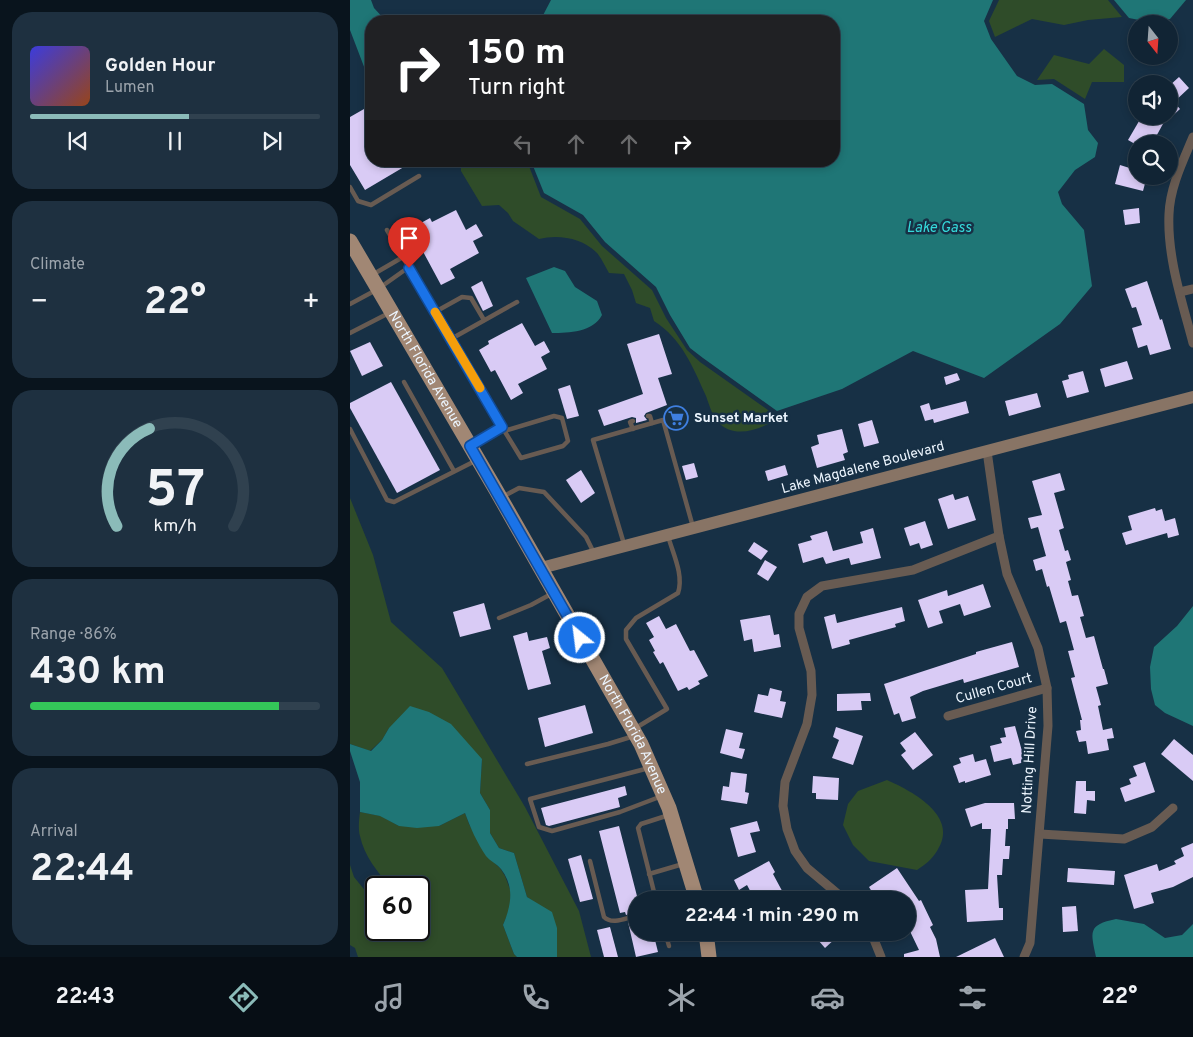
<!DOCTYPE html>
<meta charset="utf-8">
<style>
body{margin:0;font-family:Overpass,sans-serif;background:#1e3040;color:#f1f3f6;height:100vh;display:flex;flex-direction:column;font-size:19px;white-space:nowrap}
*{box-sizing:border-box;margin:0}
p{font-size:16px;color:#9ca4ac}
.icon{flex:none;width:28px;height:28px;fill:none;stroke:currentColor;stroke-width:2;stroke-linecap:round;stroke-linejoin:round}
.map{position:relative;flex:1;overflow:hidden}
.details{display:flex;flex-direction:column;gap:12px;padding:12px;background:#09141d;width:350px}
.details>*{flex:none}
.banner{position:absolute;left:15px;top:15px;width:475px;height:152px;border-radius:20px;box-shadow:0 2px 8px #0003,0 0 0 1px #30414f;background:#202124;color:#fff;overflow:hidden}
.needle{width:32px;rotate:163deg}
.tools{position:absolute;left:778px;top:15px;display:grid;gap:10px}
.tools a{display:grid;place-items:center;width:50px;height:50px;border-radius:50%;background:#112434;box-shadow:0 2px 8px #0003,0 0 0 1px #30414f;font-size:25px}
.speed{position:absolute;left:15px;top:876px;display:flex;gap:10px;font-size:25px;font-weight:700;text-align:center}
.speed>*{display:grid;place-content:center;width:65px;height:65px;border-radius:50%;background:#112434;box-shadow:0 2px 8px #0003,0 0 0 1px #30414f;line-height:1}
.speed .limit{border:2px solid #111;border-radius:8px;background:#fff;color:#111}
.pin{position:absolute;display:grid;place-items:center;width:42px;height:42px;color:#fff;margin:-51px -21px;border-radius:50% 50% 50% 0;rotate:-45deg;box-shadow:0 0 5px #0007}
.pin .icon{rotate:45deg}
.me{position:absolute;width:55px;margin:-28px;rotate:331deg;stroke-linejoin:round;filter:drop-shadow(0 0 4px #0008)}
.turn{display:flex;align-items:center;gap:18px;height:105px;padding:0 20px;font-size:22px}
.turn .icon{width:65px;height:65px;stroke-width:2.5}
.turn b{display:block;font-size:35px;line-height:42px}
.lanes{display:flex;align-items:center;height:48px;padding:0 20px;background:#0003;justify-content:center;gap:25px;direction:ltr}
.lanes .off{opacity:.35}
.big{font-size:38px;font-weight:700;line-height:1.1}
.details .widget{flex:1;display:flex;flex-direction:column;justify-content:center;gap:8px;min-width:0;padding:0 18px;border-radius:20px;background:#1e3040}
.details .dial{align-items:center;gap:0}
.dial svg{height:130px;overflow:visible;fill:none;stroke:#30414f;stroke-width:7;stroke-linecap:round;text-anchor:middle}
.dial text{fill:#f1f3f6;stroke:none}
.song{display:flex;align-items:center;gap:15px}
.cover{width:60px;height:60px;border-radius:8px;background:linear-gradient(135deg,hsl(240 70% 55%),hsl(20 70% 35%))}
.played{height:5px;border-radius:2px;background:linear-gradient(90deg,#8bbbb9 55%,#30414f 55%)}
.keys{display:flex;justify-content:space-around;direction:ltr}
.heat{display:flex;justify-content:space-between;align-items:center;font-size:28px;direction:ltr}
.charge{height:8px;border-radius:4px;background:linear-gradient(90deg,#34c759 86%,#30414f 0)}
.trip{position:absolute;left:278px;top:891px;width:288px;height:50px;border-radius:25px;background:#112434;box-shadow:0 2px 8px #0003,0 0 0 1px #30414f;font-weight:700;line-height:50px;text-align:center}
.tab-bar{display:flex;height:80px;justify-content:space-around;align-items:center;background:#070e15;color:#9ca4ac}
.tab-bar .icon{width:35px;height:35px}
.tab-bar .active{color:#8bbbb9}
.tab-bar b{font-size:22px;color:#f1f3f6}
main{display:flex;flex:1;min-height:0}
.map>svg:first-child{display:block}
.green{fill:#2f4c29}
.water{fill:#1f7676}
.building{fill:#d9cbf5}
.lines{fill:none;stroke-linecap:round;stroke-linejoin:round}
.lane{stroke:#685b52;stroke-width:4.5}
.street{stroke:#685b52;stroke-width:9}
.secondary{stroke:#887465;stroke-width:12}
.primary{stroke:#a18774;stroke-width:15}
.route-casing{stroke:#114b97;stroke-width:12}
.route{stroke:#1a73e8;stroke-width:9}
.slow{stroke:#f59e0b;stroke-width:9}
.labels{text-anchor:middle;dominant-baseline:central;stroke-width:5;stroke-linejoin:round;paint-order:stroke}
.street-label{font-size:14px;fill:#ecf5fe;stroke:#173045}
.poi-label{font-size:14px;font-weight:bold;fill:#ecf5fe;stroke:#173045;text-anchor:start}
.water-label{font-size:15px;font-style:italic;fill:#35dadb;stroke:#173045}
</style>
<main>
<section class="details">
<div class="widget">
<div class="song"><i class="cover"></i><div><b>Golden Hour</b><p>Lumen</p></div></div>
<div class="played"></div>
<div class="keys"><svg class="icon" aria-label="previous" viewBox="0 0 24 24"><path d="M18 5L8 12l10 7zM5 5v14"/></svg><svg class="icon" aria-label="pause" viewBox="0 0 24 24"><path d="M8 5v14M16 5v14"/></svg><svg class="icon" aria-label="next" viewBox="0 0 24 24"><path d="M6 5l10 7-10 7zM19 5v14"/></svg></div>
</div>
<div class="widget"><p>Climate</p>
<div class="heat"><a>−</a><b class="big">22°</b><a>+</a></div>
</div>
<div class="widget dial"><svg viewBox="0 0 100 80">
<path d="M14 69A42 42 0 1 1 86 69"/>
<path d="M14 69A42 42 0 0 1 34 9" stroke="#8bbbb9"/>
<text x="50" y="56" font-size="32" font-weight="700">57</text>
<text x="50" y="72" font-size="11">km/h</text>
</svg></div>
<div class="widget"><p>Range · 86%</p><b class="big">430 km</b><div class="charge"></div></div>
<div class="widget"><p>Arrival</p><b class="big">22:44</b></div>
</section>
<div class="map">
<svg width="843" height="957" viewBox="0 0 843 957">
<rect width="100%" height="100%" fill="#173045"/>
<g class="green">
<polygon points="649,0 758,0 772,17 738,20 714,25 682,19 645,37 639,21"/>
<polygon points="754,49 774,65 774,82 742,82 735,99 704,79 687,80 704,55 739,64"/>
<path d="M111,161H177L191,197L230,219L252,246L302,290L316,318L337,350L350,362L425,415L429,416L437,413C418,426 386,443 367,421C362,415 359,404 356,396C343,367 332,339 304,321L300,308L286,303L282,290L274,274L259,273C255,266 251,257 246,252C232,238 208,234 189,239L163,221L158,213L149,205L132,206L111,171Z"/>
<polygon points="0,498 23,555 41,622 92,668 175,807 229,911 241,957 207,957 207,928 187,904 177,897 164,853 149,848 140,833 140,810 130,793 132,759 39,728 32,740 20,751 0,744"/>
<path d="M537,780C564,792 610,817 587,851C581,860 576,864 567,870L519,861L503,845L493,825L498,804L508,791Z"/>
<path d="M10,812L31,816L49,826H89L115,813L119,824L137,856L150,868L155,876L161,892L160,908L153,925L164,954L167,957H8L5,948L0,945V865L4,877L26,904V930H69V888L40,887C28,872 14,856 10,836C8,829 9,820 10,812Z"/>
</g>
<g class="water">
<polygon points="0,0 21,0 24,8 36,21 21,21 21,85 0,30"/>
<polygon points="201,0 643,0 634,21 641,39 667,76 685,85 702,84 734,104 738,130 748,143 745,157 725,170 708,192 712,204 734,230 742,286 710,324 634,378 563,351 492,389 427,411 353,358 340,348 320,315 306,287 255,242 233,215 194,193 181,161 484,161 484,21 190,21"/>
<polygon points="764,0 836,0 820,19 804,23 779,18"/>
<path d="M204,267L215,271L225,287L247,301L252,315C243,332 219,333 202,333L176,278Z"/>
<polygon points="843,606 843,726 815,713 805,705 801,689 800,667 804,647 827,626"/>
<path d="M60,706L79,712L101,724L132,759L130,793L140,810V833L149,848L164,853L177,897L202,912L207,928V957H167L164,954L153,925C161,906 165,887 151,869C147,864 140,861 136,856C127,843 120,827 115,813L89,826L67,828L49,826L30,816L10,812V782L0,751V744L21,751L32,740L39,728Z"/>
<path d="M766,919L794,924L815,938L832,935L843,924V957H746C741,932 737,925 766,919Z"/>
</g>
<g class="building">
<polygon points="829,77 839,88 824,102 830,109 819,119 819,86"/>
<polygon points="21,105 21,161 64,161 15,190 0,165 0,117"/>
<polygon points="792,116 804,116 814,122 802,144 785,144 778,140"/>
<polygon points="770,165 786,170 786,176 797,176 793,191 765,184"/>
<polygon points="789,208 790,223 775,225 773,210"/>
<polygon points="106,210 116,230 126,224 133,236 123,241 129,253 100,269 105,278 91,285 63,233 72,228 69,224 80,218 82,222"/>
<polygon points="132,281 143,306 133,311 121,287"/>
<polygon points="797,281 810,320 812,319 821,349 800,355 797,345 788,348 782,328 792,325 786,307 782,308 775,289"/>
<polygon points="172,323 185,346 194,341 200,352 191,357 197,369 168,384 173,393 161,400 145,370 141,372 129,350 139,344 138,341"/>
<polygon points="309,334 322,374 308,378 317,405 296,413 294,416 297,420 286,423 286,418 282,417 254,426 248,410 293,394 277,344"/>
<polygon points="20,342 33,366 12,376 0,351"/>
<polygon points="777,361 783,379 755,387 750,369"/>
<polygon points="733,371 739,392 717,398 712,381 719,379 718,375"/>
<polygon points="607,373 610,380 596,385 594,377"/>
<polygon points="41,382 90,470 47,493 0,408 0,403"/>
<polygon points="220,385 229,416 217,419 208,389"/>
<polygon points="687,393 691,407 659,416 655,401"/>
<polygon points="616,401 619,413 584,423 583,419 575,421 570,406 579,403 581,410"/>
<polygon points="522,420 529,443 514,447 508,424"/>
<polygon points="492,429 498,452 493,454 495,460 467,468 461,447 469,444 467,435"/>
<polygon points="344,463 348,477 336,480 332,466"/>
<polygon points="435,465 438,475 418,481 415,471"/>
<polygon points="231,470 245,493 231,503 216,480"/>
<polygon points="710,473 715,490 704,493 714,528 709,530 715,551 718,550 721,560 716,562 721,580 718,581 722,596 728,595 734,616 730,617 736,638 744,636 753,669 754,669 758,684 746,687 751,705 748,706 753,730 762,728 764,738 757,739 759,750 738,754 736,741 729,742 726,731 731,730 730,720 732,720 721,678 725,677 718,651 724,650 716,621 710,623 699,586 697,587 692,569 686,571 683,560 696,556 688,527 681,529 678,518 692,515 682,481"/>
<polygon points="603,494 605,500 618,496 626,520 598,529 588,499"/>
<polygon points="805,508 806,511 812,509 815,521 825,518 829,535 818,538 817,533 776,545 772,533 782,530 778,516"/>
<polygon points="575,521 583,545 571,549 569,543 560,546 554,528"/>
<polygon points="523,528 531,558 501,565 499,558 476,564 473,557 453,563 448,544 462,540 460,536 477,531 483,551 513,543 510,532"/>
<polygon points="404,542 418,551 411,560 398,551"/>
<polygon points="415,560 427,567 418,581 407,574"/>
<polygon points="633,584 641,607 614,616 610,604 589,611 593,623 578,628 568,600 597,590 598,596"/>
<polygon points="134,603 141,629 110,637 103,612"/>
<polygon points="552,607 555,621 545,624 546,627 499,640 500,644 482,649 474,617 485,614 487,623"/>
<polygon points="420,615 424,635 429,634 431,647 404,652 402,639 394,641 390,620"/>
<polygon points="309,616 316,629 326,624 340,651 344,650 358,676 348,681 350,684 339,690 337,687 328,691 313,662 310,664 303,652 305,651 299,640 304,637 296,623"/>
<polygon points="177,632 179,641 197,637 200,648 192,651 201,684 178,690 163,636"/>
<polygon points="662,642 669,667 614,683 613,679 573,691 560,697 566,718 552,722 549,713 544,715 534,684 626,654 626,652"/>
<polygon points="420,688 432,691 430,701 436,702 432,718 404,712 408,694 418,696"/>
<polygon points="520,693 521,701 511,701 512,710 487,711 487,694"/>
<polygon points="235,705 243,733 195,747 188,718"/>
<polygon points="665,726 675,762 663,765 661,758 644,762 640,746 652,743 650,738 656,737 654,728"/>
<polygon points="486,727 513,736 503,765 482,758 489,740 483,737"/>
<polygon points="376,729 393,733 389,748 395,749 392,759 370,753"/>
<polygon points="565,732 583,755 563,770 551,755 556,751 550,743"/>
<polygon points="824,739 843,755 843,781 811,754"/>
<polygon points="623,754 625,762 636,759 641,775 615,783 615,781 609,783 603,766 611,763 609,758"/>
<polygon points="795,762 805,792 775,802 770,788 781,784 779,779 787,776 783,766"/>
<polygon points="381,772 397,774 395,792 399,793 397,804 371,800 373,786 379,787"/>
<polygon points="463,776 489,778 488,800 466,799 466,793 462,793"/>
<polygon points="726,781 736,781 736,791 745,791 745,801 737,800 736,814 724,813"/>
<polygon points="275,786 277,795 268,798 270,807 199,826 196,825 191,808"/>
<polygon points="635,803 664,803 665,819 658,819 658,829 656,829 655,846 660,846 659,859 653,859 652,875 647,875 649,908 653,908 653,920 617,922 615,890 638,889 641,829 632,829 632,823 621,827 615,809"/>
<polygon points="407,821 410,831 400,833 406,852 388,857 380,828"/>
<polygon points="269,826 288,900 286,900 286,912 276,915 275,912 270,913 249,831"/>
<polygon points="843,843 843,877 823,887 801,893 804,903 784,909 774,875 807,864 809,871 826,864 824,861 834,856 831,848"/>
<polygon points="231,855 243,899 230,902 218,859"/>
<polygon points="419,861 425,872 423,874 437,900 405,900 397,885 389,890 384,880"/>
<polygon points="547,868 569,901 571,900 583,925 580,927 586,939 590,957 554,957 554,954 569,950 556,923 556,900 527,900 519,887"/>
<polygon points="718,868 765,871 764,885 717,882"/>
<polygon points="726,906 728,931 713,932 712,907"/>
<polygon points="286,920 286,932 303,932 308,952 286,957 278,922"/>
<polygon points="260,927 268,957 254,957 247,930"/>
<polygon points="461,932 483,932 487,937 475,948"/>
<polygon points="645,938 654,957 606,957"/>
</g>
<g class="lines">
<g class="lane">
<polyline points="0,187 8,201 21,205 69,176"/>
<polyline points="37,230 152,427 122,445"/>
<polyline points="22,275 53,257"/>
<polyline points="0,304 28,289 59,267"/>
<polyline points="85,312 112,297 121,298 134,320"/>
<polyline points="0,333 39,313"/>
<polyline points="101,339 167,302"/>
<polyline points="54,382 104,471"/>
<polyline points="298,416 300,416 302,423"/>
<polyline points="152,427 171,458 213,446 218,441 212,418 204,416 154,431"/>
<polyline points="0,429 37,500 44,502 125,461"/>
<polyline points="283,429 280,422 283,421"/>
<polyline points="154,496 169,488 194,492 236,537 244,553"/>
<polyline points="274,544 243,440 313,420 343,527"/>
<polyline points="149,618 181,605 203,593"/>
<path d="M284,729L317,709L276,639V630L286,618L328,593C334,575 323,554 318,536"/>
<polyline points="177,764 258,744 284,736"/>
<polyline points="299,768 180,799 189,827 202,831 270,812 312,796"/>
<path d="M240,861L254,917C262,925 276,918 286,916"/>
<polyline points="299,874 333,864"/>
<polyline points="306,900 288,828 291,824 319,815"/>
<polyline points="315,932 319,946"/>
</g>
<g class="street">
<path d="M843,137C833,161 820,187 819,214C817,257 832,301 843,343"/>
<polyline points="830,292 843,289"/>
<polyline points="637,451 649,536 657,574 688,648 697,688 698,726 680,943 674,957"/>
<polyline points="598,716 697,688"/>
<polyline points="690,834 774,839 802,827 823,808"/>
<polyline points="495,900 457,868 445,851 437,829 433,806 435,782 457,724 462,695 461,671 449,628 449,614 457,597 472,586 563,570 649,536"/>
<polyline points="521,932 531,957"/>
</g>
<polyline class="secondary" points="191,568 843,397"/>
<g class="primary">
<path id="s1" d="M0,241L146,490L291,744L319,808L347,900"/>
<polyline points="356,932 359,957"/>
</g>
</g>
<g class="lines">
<g class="route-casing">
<polyline id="route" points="59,268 152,427 120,446 230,638"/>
</g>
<use href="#route" class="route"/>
<polyline class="slow" points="85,312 130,388"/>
</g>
<defs>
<g id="supermarket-ring" transform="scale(1.25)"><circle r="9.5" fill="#173045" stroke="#3f7fe0" stroke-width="1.5"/><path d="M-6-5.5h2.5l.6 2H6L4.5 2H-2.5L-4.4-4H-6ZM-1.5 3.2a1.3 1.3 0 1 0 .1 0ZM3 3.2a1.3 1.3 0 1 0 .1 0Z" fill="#3f7fe0"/></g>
</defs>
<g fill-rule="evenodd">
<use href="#supermarket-ring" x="326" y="418"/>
</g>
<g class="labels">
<g class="street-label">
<text stroke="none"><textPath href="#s1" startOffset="149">North Florida Avenue</textPath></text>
<text transform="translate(513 468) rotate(-15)">Lake Magdalene Boulevard</text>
<text transform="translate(644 689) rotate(-16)">Cullen Court</text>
<text stroke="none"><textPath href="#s1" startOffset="569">North Florida Avenue</textPath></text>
<text transform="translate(680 760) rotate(-87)">Notting Hill Drive</text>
</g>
<g class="poi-label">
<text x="344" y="418">Sunset Market</text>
</g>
<g class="water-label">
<text x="589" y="228">Lake Gass</text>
</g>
</g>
</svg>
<div class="tools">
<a><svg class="needle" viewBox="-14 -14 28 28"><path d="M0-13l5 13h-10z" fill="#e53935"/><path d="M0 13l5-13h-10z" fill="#9ca4ac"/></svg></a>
<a><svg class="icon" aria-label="sound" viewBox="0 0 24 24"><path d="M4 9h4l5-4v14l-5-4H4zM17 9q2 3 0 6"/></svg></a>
<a><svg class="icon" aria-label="search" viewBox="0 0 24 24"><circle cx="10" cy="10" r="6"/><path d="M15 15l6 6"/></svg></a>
</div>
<div class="speed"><div class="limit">60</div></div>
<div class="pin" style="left:59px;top:268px;background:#d93025"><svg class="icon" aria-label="arrive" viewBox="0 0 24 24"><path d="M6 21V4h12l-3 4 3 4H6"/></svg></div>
<svg class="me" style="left:230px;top:638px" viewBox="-20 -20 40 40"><circle r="17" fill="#1a73e8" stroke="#fff" stroke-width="3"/><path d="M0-11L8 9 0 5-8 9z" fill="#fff"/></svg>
<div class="trip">22:44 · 1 min · 290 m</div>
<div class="banner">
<div class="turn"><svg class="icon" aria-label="right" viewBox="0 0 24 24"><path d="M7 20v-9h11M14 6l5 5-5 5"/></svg><div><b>150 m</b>Turn right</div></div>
<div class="lanes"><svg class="icon off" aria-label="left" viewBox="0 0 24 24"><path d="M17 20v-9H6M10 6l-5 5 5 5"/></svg><svg class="icon off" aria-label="ahead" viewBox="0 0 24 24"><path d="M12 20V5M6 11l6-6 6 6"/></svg><svg class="icon off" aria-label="ahead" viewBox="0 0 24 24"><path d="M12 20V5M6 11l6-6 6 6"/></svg><svg class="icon" aria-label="right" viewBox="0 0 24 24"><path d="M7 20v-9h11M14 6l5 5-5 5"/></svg></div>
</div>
</div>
</main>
<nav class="tab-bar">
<b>22:43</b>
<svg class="icon active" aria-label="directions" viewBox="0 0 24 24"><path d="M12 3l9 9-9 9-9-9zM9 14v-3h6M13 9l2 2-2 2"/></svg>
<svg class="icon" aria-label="music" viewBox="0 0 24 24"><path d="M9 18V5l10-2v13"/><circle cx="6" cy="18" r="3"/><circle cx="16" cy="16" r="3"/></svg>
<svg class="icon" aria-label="phone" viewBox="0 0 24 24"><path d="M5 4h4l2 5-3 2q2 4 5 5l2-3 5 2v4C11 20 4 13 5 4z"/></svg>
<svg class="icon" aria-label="climate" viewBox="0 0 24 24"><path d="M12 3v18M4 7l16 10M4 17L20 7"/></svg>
<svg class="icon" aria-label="car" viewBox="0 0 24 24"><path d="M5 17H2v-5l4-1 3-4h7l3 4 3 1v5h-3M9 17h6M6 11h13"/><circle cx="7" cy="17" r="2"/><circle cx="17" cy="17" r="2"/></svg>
<svg class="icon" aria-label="filters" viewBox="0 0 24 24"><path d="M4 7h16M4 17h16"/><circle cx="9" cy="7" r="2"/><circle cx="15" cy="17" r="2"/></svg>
<b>22°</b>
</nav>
